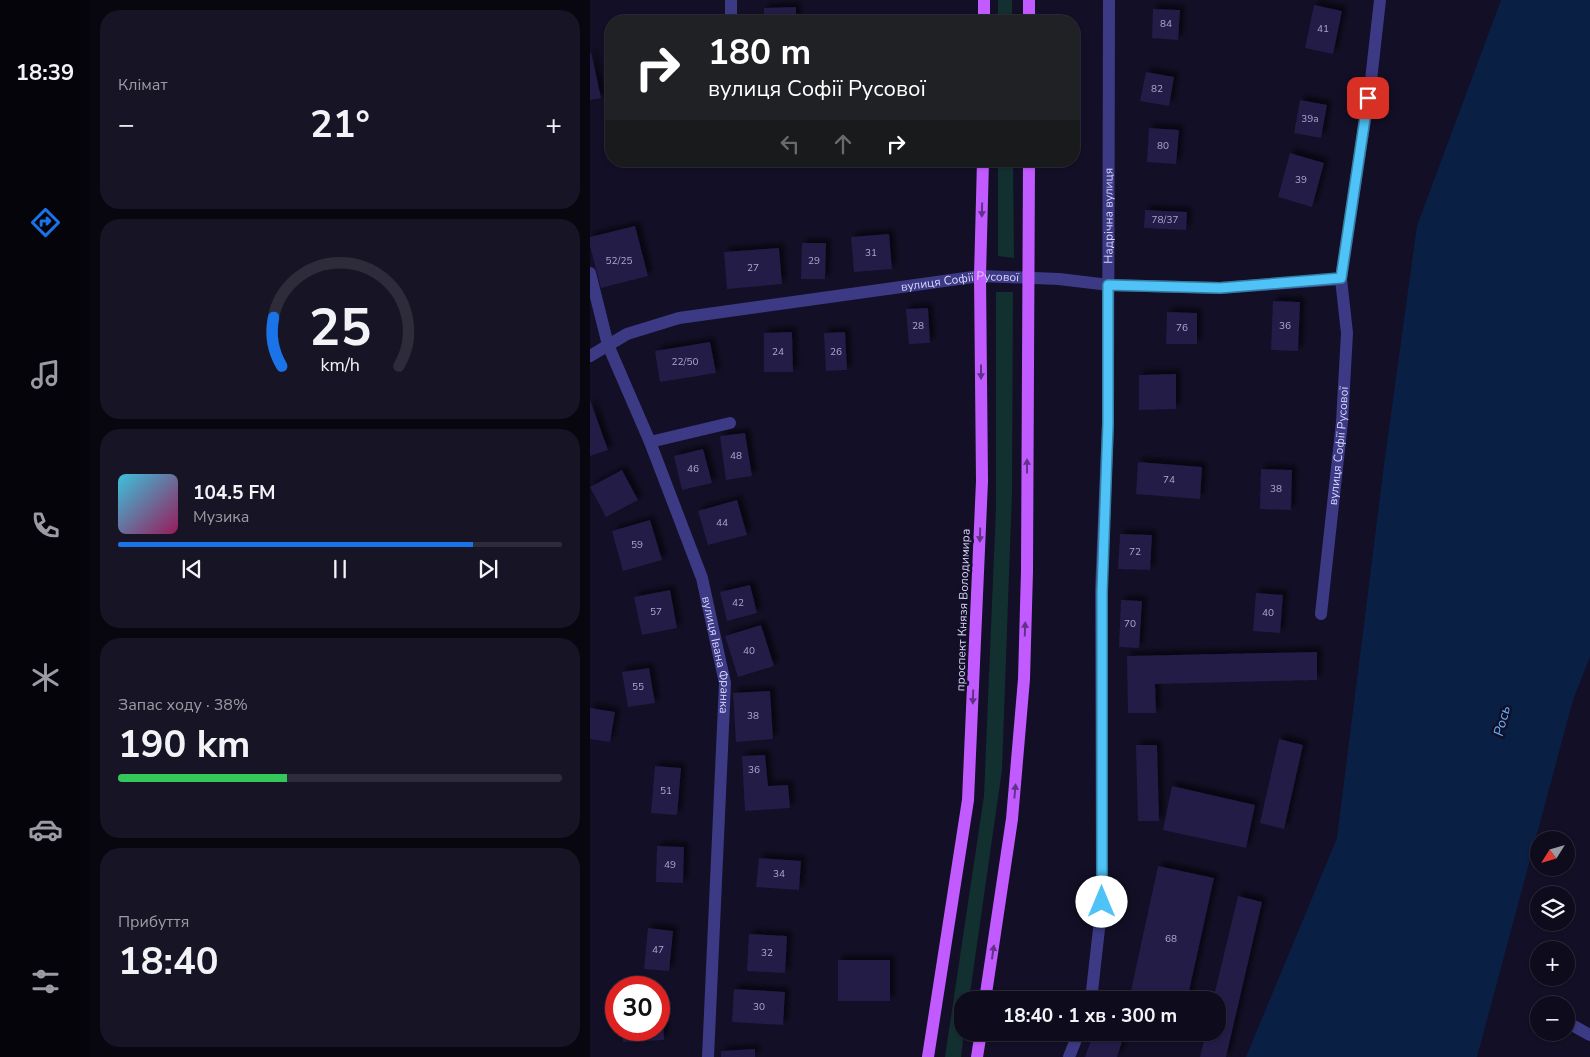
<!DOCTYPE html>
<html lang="uk">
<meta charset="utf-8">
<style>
body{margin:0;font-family:"Nunito Sans",sans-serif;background:#171425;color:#f1f3f6;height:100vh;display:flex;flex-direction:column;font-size:19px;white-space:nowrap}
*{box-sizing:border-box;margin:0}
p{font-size:16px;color:#9b9ba3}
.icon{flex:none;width:28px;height:28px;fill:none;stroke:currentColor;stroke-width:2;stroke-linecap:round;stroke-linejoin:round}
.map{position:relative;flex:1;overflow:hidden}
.panel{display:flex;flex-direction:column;gap:10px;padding:10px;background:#08060f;width:500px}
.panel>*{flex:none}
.guide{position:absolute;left:15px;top:15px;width:475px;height:152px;border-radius:20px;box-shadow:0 1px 4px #0004,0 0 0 1px #2e2b3b;background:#202124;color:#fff;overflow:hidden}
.needle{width:32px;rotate:233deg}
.fabs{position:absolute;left:940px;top:831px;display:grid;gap:10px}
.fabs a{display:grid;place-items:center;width:45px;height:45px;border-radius:50%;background:#0e0b1c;box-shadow:0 1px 4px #0004,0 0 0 1px #2e2b3b;font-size:25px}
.speed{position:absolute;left:15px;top:976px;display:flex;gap:10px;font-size:25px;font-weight:700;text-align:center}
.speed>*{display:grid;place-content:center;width:65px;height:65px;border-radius:50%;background:#0e0b1c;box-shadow:0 1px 4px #0004,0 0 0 1px #2e2b3b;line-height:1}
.speed .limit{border:8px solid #d22;background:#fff;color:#111}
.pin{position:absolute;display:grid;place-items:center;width:42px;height:42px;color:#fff;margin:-21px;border-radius:10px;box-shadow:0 2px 8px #0006}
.me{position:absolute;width:55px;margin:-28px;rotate:0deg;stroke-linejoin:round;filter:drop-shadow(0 0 4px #0008)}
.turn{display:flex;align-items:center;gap:18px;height:105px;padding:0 20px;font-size:22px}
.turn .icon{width:65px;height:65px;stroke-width:2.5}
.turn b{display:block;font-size:35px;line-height:42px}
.lanes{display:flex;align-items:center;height:48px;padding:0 20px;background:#0003;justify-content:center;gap:25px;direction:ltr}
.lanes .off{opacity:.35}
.big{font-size:38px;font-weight:700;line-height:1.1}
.panel .tile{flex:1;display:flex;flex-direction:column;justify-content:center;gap:8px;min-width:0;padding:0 18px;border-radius:20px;background:#171425}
.panel .dial{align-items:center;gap:0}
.dial svg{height:130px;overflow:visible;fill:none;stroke:#2e2b3b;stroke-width:7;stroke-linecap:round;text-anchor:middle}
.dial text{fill:#f1f3f6;stroke:none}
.song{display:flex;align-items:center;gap:15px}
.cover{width:60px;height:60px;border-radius:8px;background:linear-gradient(135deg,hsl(190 70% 55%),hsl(330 70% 35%))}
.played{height:5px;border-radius:2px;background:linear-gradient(90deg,#1a73e8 80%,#2e2b3b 80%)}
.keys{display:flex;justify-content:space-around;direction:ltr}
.heat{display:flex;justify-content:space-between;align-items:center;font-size:28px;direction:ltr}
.charge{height:8px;border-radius:4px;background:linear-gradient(90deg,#34c759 38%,#2e2b3b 0)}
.trip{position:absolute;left:364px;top:991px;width:272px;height:50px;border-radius:20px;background:#0e0b1c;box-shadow:0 1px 4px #0004,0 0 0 1px #2e2b3b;font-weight:700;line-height:50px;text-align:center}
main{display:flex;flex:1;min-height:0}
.menu{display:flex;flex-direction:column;width:90px;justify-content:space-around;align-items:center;background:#06040b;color:#9b9ba3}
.menu .icon{width:35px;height:35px}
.menu .active{color:#1a73e8}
.menu b{font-size:22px;color:#f1f3f6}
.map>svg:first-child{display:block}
.green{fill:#12302f}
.water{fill:#0a1f44}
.building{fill:#241b47;filter:url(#shadow)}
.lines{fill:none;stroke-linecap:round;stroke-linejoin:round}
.lane{stroke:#3d3a85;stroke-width:12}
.street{stroke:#3d3a85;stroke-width:12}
.primary{stroke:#c25bff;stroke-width:12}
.oneway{fill:#623188}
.route-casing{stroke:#337fa1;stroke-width:12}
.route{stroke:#4fc3f7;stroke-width:9}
.labels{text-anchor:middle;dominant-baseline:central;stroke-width:5;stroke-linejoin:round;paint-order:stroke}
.number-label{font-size:10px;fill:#aca6d1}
.street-label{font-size:12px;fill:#d9d4ff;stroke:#130f26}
.water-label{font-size:14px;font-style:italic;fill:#62b6ff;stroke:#130f26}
</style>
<main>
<nav class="menu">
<b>18:39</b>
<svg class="icon active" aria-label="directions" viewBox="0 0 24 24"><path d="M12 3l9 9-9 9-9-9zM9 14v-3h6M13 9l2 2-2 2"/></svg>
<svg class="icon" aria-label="music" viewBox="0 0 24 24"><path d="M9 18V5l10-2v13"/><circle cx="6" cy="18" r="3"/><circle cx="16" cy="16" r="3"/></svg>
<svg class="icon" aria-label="phone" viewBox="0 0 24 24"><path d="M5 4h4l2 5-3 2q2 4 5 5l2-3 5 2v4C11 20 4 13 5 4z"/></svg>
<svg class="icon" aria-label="climate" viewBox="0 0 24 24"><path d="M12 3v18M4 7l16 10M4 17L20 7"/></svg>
<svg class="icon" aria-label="car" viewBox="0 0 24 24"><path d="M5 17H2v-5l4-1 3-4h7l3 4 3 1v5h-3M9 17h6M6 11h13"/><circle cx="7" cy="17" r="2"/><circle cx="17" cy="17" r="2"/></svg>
<svg class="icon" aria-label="filters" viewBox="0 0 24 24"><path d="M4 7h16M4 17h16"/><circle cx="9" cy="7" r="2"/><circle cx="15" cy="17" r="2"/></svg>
</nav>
<section class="panel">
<div class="tile"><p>Клімат</p>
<div class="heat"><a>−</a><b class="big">21°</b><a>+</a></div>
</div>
<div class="tile dial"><svg viewBox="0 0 100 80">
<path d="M14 69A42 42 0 1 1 86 69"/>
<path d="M14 69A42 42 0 0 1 9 39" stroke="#1a73e8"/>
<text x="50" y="56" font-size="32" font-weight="700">25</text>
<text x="50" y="72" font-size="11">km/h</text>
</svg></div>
<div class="tile">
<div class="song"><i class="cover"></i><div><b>104.5 FM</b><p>Музика</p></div></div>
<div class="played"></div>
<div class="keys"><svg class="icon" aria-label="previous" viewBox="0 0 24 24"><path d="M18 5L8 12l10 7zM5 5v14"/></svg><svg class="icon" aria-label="pause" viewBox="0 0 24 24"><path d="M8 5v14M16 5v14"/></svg><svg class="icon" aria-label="next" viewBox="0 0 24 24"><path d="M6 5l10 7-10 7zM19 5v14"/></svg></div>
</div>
<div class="tile"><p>Запас ходу · 38%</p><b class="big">190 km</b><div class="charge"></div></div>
<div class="tile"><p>Прибуття</p><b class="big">18:40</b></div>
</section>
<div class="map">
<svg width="1000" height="1057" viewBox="0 0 1000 1057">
<defs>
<filter id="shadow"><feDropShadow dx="4.5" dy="-4.5" stdDeviation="2.5" flood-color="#0009"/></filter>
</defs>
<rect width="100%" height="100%" fill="#130f26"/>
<g class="green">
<rect x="408" y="0" width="14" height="21"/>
<polygon points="408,161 423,161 424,258 408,256"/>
<polygon points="406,292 423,292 422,491 412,770 379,1000 372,1000 372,1032 374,1033 371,1057 355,1057 394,796 406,507"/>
</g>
<polygon class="water" points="911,0 1000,0 1000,657 983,700 887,1057 656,1057 747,838 794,465 827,226"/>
<g class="building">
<polygon points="724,5 752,11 743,54 715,48"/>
<polygon points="206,7 206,21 174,21 174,8"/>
<polygon points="563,9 590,10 588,40 562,38"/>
<polygon points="1,52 11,98 0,100 0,53"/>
<polygon points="556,72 584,77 579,106 550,101"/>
<polygon points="710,100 737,105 731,138 704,133"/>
<polygon points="559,128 589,130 586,164 557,162"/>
<polygon points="700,153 734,163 722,207 688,197"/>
<polygon points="555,210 597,212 596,230 554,228"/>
<polygon points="45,226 58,276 11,288 0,246 0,237"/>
<polygon points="299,234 302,269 264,272 261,237"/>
<polygon points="212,243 236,243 235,279 211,279"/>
<polygon points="189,248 192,284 137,289 134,252"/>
<polygon points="683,301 710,302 708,351 681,350"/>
<polygon points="338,308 340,343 319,344 316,309"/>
<polygon points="577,312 607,313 607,344 576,344"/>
<polygon points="202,332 203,372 174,372 174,333"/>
<polygon points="255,332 257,370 236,371 234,333"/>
<polygon points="120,342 126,373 70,382 65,351"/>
<polygon points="586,374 586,409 549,410 549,375"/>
<polygon points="0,400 18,450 0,456"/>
<polygon points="155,433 162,476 136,480 130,436"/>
<polygon points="113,449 122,483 92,490 84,456"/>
<polygon points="548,462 612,467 610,499 546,494"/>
<polygon points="671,469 702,470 701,510 670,509"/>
<polygon points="32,470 48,500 16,517 0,487"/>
<polygon points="147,500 157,535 118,545 108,511"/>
<polygon points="60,520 72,560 33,571 22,531"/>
<polygon points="530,534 562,535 560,570 528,569"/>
<polygon points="160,585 167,613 137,621 130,592"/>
<polygon points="80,590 87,628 52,635 44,597"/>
<polygon points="666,593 693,595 690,633 663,631"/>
<polygon points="531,600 552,601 549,648 529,647"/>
<polygon points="171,625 184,666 148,677 135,636"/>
<polygon points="727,652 727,680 565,684 566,713 538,713 537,656"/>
<polygon points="59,668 65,703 38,707 32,672"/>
<polygon points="180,691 183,739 146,742 143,693"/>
<polygon points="0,708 25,712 20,742 0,739"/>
<polygon points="689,739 713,745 694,829 670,823"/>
<polygon points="546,745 567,745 569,821 548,821"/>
<polygon points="175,755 178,786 198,785 200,808 155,811 152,756"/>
<polygon points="65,766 91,768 87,815 61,813"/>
<polygon points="582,786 665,805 656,848 573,830"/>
<polygon points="67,846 94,847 93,883 66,882"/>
<polygon points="169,858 211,861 209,890 166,887"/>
<polygon points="568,866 624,878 597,1000 539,1000"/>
<polygon points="648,896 672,902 636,1057 610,1057 616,1032 628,1032 628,1000 623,1000"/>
<polygon points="58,928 83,931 79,971 54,969"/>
<polygon points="159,934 197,936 195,973 157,971"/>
<rect x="248" y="960" width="52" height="41"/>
<polygon points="144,989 195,992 193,1025 142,1022"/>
<polygon points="69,1012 73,1012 74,1040 33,1042 33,1030 69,1030"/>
<polygon points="504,1032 513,1032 533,1039 527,1057 495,1057"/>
<polygon points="165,1049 165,1057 131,1057 131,1051"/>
</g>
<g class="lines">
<g class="lane">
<polyline points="60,442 140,423"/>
<polyline points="982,1025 1000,1035"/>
</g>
<g class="street">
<polyline points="141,0 141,21"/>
<path id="s1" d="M0,273L18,345L60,442L112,578L135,683L118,1057"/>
<path id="s2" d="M0,356L37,334L89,318L390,276L469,279L519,285L630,288L751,279L781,80L790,0"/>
<path id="s3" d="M731,614L752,422L757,333L751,279"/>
<path id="s4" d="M501,1000L512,902L511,592L518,424L519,0"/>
<polyline points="479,1057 489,1032"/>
</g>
<g class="primary">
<polyline points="394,0 394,21"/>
<polyline points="439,0 439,21"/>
<polyline points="395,1000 422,819 434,679 437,571 439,161"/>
<polyline points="338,1057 378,800 392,481 390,276 393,161"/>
<polyline points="387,1057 391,1032"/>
</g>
</g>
<defs><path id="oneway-solid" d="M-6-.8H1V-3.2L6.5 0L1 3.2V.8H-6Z" transform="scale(1.25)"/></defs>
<g class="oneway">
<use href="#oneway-solid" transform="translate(392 210) rotate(91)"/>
<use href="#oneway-solid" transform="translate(391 372) rotate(90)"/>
<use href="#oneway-solid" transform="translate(437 466) rotate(-90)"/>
<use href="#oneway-solid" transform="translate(390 535) rotate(92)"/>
<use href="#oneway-solid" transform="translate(435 629) rotate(-88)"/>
<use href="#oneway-solid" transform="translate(383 697) rotate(92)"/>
<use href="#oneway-solid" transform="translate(425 791) rotate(-85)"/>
<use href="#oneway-solid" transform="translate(403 952) rotate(-82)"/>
</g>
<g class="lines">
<g class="route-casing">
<polyline id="route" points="512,902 512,592 518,424 518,285 630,288 751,278 778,98"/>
</g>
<use href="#route" class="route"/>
</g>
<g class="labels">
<g class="number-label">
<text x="576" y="24">84</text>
<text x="733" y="29">41</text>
<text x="567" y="89">82</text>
<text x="720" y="119">39а</text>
<text x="573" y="146">80</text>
<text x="711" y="180">39</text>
<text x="575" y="220">78/37</text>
<text x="281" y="253">31</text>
<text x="29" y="261">52/25</text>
<text x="224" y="261">29</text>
<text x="163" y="268">27</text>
<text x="328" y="326">28</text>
<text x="695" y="326">36</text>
<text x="592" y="328">76</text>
<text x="188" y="352">24</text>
<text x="246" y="352">26</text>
<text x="95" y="362">22/50</text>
<text x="146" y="456">48</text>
<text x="103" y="469">46</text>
<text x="579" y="480">74</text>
<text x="686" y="489">38</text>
<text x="132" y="523">44</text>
<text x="47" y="545">59</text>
<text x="545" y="552">72</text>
<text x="148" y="603">42</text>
<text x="66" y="612">57</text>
<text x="678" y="613">40</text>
<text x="540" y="624">70</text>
<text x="159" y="651">40</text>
<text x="48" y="687">55</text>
<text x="163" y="716">38</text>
<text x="164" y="770">36</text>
<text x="76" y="791">51</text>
<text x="80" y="865">49</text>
<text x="189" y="874">34</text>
<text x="581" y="939">68</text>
<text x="68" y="950">47</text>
<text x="177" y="953">32</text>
<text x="169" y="1007">30</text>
</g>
<g class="street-label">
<text stroke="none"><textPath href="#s4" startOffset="785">Надрічна вулиця</textPath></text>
<text stroke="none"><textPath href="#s2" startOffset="381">вулиця Софії Русової</textPath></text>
<text stroke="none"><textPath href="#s3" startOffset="169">вулиця Софії Русової</textPath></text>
<text transform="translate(373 610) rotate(-88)">проспект Князя Володимира</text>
<text stroke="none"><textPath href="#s1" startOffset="404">вулиця Івана Франка</textPath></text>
</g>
<g class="water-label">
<text transform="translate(912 721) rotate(-75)">Рось</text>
</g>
</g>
</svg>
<div class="fabs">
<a><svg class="needle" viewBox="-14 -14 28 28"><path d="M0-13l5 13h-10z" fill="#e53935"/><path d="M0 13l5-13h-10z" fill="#9b9ba3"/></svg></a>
<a><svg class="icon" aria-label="layers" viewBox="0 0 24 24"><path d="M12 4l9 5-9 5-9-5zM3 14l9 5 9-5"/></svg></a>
<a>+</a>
<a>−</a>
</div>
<div class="speed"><div class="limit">30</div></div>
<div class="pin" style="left:778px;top:98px;background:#d93025"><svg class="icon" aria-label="arrive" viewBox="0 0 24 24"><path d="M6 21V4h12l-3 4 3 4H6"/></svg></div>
<svg class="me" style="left:512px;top:902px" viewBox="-20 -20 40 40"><circle r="19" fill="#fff"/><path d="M0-13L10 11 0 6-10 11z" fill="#4fc3f7"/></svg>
<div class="trip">18:40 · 1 хв · 300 m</div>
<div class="guide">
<div class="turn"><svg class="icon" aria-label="right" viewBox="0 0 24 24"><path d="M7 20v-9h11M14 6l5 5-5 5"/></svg><div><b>180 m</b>вулиця Софії Русової</div></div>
<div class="lanes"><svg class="icon off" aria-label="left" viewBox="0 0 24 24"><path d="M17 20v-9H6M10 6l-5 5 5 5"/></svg><svg class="icon off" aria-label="ahead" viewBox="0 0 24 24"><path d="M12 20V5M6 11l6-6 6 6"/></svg><svg class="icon" aria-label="right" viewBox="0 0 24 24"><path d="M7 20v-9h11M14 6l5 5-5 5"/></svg></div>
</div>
</div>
</main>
